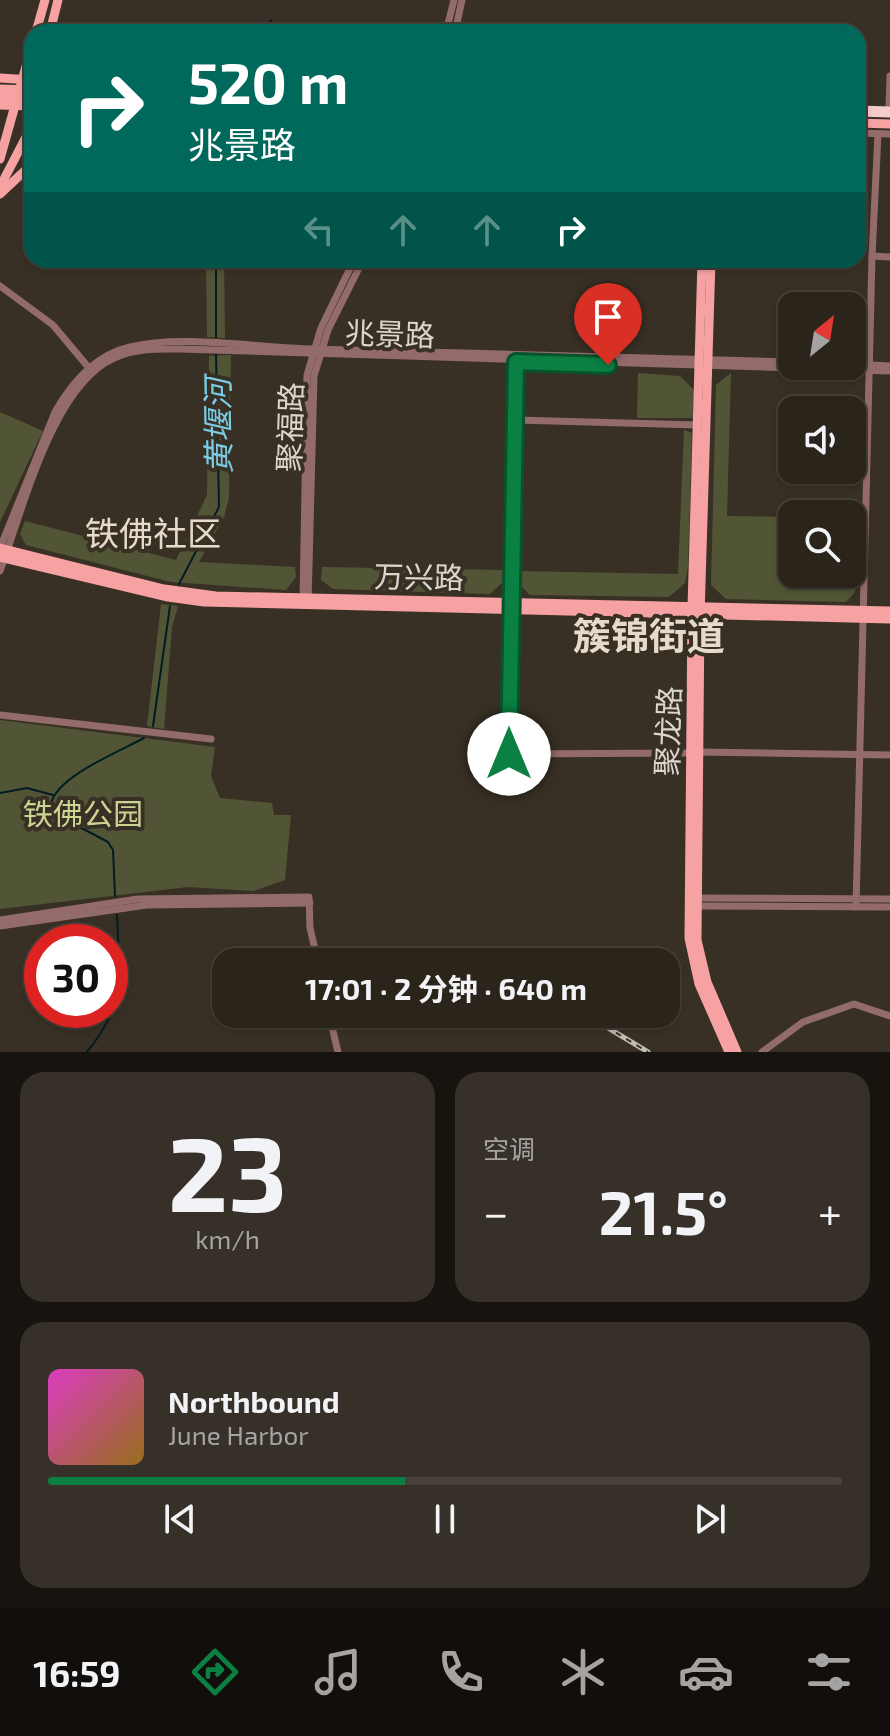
<!DOCTYPE html>
<html lang="zh">
<meta charset="utf-8">
<style>
body{margin:0;font-family:"Exo 2","Noto Sans SC",sans-serif;background:#363028;color:#f1f3f6;height:100vh;display:flex;flex-direction:column;font-size:30px;white-space:nowrap}
*{box-sizing:border-box;margin:0}
p{font-size:26px;color:#a5a4a3}
.icon{flex:none;width:44px;height:44px;fill:none;stroke:currentColor;stroke-width:2;stroke-linecap:round;stroke-linejoin:round}
.map{position:relative;height:1052px;overflow:hidden}
.panel{display:flex;flex-direction:column;gap:20px;padding:20px;background:#17140f;flex:1}
.panel>*{flex:none}
.top-card{position:absolute;left:24px;top:24px;width:842px;height:244px;border-radius:24px;box-shadow:0 2px 6px #0004,0 0 0 2px #46413a;background:#00695c;color:#fff;overflow:hidden}
.needle{width:52px;rotate:30deg}
.buttons{position:absolute;left:778px;top:292px;display:grid;gap:16px}
.buttons a{display:grid;place-items:center;width:88px;height:88px;border-radius:16px;background:#2a241b;box-shadow:0 2px 6px #0004,0 0 0 2px #46413a;font-size:40px}
.speed{position:absolute;left:24px;top:924px;display:flex;gap:16px;font-size:40px;font-weight:700;text-align:center}
.speed>*{display:grid;place-content:center;width:104px;height:104px;border-radius:50%;background:#2a241b;box-shadow:0 2px 6px #0004,0 0 0 2px #46413a;line-height:1}
.speed .limit{border:12px solid #d22;background:#fff;color:#111}
.pin{position:absolute;display:grid;place-items:center;width:68px;height:68px;color:#fff;margin:-82px -34px;border-radius:50% 50% 50% 0;rotate:-45deg;box-shadow:0 0 8px #0007}
.pin .icon{rotate:45deg}
.me{position:absolute;width:88px;margin:-44px;rotate:0deg;stroke-linejoin:round;filter:drop-shadow(0 0 6px #0008)}
.turn{display:flex;align-items:center;gap:28px;height:168px;padding:0 32px;font-size:36px}
.turn .icon{width:104px;height:104px;stroke-width:2.5}
.turn b{display:block;font-size:56px;line-height:68px}
.lanes{display:flex;align-items:center;height:76px;padding:0 32px;background:#0003;justify-content:center;gap:40px;direction:ltr}
.lanes .off{opacity:.35}
.big{font-size:60px;font-weight:700;line-height:1.1}
.panel .card{flex:1;display:flex;flex-direction:column;justify-content:center;gap:12px;min-width:0;padding:0 28px;border-radius:24px;background:#363028}
.panel .dial{align-items:center;gap:0}
.dial b{font-size:104px;line-height:1}
.song{display:flex;align-items:center;gap:24px}
.cover{width:96px;height:96px;border-radius:12px;background:linear-gradient(135deg,hsl(310 70% 55%),hsl(40 70% 35%))}
.played{height:8px;border-radius:4px;background:linear-gradient(90deg,#0b8043 45%,#46413a 45%)}
.keys{display:flex;justify-content:space-around;direction:ltr}
.heat{display:flex;justify-content:space-between;align-items:center;font-size:44px;direction:ltr}
.panel .tiles{flex:1;display:grid;gap:20px;grid-template-columns:1fr 1fr}
.card:last-child{grid-column:span 2}
.trip{position:absolute;left:212px;top:948px;width:468px;height:80px;border-radius:24px;background:#2a241b;box-shadow:0 2px 6px #0004,0 0 0 2px #46413a;font-weight:700;line-height:80px;text-align:center}
.tabs{display:flex;height:128px;justify-content:space-around;align-items:center;background:#110e0b;color:#a5a4a3}
.tabs .icon{width:56px;height:56px}
.tabs .selected{color:#0b8043}
.tabs b{font-size:36px;color:#f1f3f6}
.map>svg:first-child{display:block}
.green{fill:#515535}
.lines{fill:none;stroke-linecap:round;stroke-linejoin:round}
.stream{stroke:#031c23;stroke-width:2}
.minor{stroke:#946b6b;stroke-width:7}
.major{stroke:#f6a2a3;stroke-width:9}
.highway{stroke:#f5cccb;stroke-width:11}
.rail-casing{stroke:#c2bcb4;stroke-width:5}
.rail{stroke:#383024;stroke-width:2;stroke-dasharray:6;stroke-linecap:butt}
.major-bridge{stroke:#f6a2a3;stroke-width:9}
.route-casing{stroke:#07532c;stroke-width:20}
.route{stroke:#0b8043;stroke-width:14}
.labels{text-anchor:middle;dominant-baseline:central;stroke-width:8;stroke-linejoin:round;paint-order:stroke}
.street-label{font-size:30px;fill:#dbd5ce;stroke:#383024}
.park-label{font-size:30px;fill:#ccd491;stroke:#383024}
.water-label{font-size:32px;font-style:italic;fill:#7acce5;stroke:#383024}
.quarter-label{font-size:34px;fill:#e6dbcb;stroke:#383024}
.district-label{font-size:38px;font-weight:bold;fill:#e6dbcb;stroke:#383024}
</style>
<div class="map">
<svg width="890" height="1052" viewBox="0 0 890 1052">
<rect width="100%" height="100%" fill="#383024"/>
<g class="green">
<polygon points="206,260 224,260 225,338 207,337"/>
<polygon points="231,355 229,498 224,517 199,562 295,567 296,577 286,590 171,582 26,545 20,534 25,521 176,560 207,495 209,356"/>
<polygon points="638,373 680,376 694,390 693,418 637,418"/>
<polygon points="731,373 727,516 792,517 792,574 827,574 827,578 856,579 855,592 846,602 726,599 711,585 716,385"/>
<polygon points="0,412 43,431 0,522"/>
<polygon points="684,430 692,433 688,567 685,583 669,597 530,595 517,582 516,571 678,574"/>
<polygon points="322,567 504,570 503,582 490,594 333,589 321,580"/>
<polygon points="161,604 178,606 172,627 164,729 147,726"/>
<polygon points="0,720 215,747 211,776 220,798 272,803 274,815 291,815 285,880 253,891 188,887 0,909"/>
</g>
<g class="lines">
<g class="stream">
<polyline points="265,32 271,20"/>
<polyline points="216,337 216,260"/>
<polyline points="179,584 219,507 216,355"/>
<polyline points="153,726 170,606"/>
<polyline points="0,793 27,788 53,795"/>
<path d="M115,896L113,850L108,842L70,822L51,804C56,777 120,751 144,738"/>
<path d="M87,1052C128,1001 119,977 117,915"/>
</g>
<g class="minor">
<polyline points="446,32 454,0"/>
<polyline points="455,32 462,0"/>
<polyline points="889,107 890,76"/>
<polyline points="858,133 890,134"/>
<polyline points="872,256 890,257"/>
<polyline points="0,286 53,325 89,368"/>
<polyline points="516,362 509,754 689,753"/>
<polyline points="852,364 890,366"/>
<polyline points="515,420 698,425"/>
<path d="M0,548L55,412C72,382 95,355 130,347C182,334 258,348 312,349C472,354 632,359 792,362"/>
<path d="M0,571C23,510 52,386 114,358C136,348 158,349 181,349L890,371"/>
<polyline points="303,600 307,375 321,328 354,260"/>
<polyline points="308,603 314,376 328,330 363,260"/>
<polyline points="0,715 211,739"/>
<polyline points="699,752 890,755"/>
<polyline points="692,898 890,899"/>
<polyline points="694,906 890,907"/>
<polyline points="856,907 872,256 878,134"/>
<polyline points="0,920 138,899 309,897 310,928 318,962"/>
<polyline points="0,926 147,905 310,903"/>
<polyline points="329,1014 338,1052"/>
<polyline points="762,1052 803,1022 854,1004 890,1016"/>
</g>
<g class="major">
<polyline points="36,32 45,0"/>
<polyline points="50,32 58,0"/>
<polyline points="0,78 32,80"/>
<polyline points="0,105 32,106"/>
<polyline points="858,123 890,124"/>
<polyline points="0,159 32,45"/>
<polyline points="0,187 27,135 32,113"/>
<polyline points="0,194 32,164"/>
<polyline points="702,260 692,608 689,938 699,984 729,1052"/>
<polyline points="711,260 700,615 697,940 707,982 737,1052"/>
<polyline points="0,548 164,589 216,596 890,611"/>
<polyline points="0,557 168,597 204,602 890,619"/>
</g>
<polyline class="highway" points="858,111 890,112"/>
<g class="rail-casing">
<g id="rail">
<polyline points="484,953 499,962"/>
<polyline points="585,1014 648,1052"/>
</g>
</g>
<use href="#rail" class="rail"/>
<g class="major-bridge">
<polyline points="0,89 32,90"/>
<polyline points="0,97 32,98"/>
</g>
</g>
<g class="lines">
<g class="route-casing">
<polyline id="route" points="509,754 516,362 608,365"/>
</g>
<use href="#route" class="route"/>
</g>
<g class="labels">
<g class="street-label">
<text transform="translate(390 333) rotate(2)">兆景路</text>
<text transform="translate(289 427) rotate(-88)">聚福路</text>
<text transform="translate(419 576) rotate(1)">万兴路</text>
<text transform="translate(667 731) rotate(-88)">聚龙路</text>
</g>
<g class="park-label">
<text x="83" y="813">铁佛公园</text>
</g>
<g class="water-label">
<text transform="translate(217 426) rotate(-91)">黄堰河</text>
</g>
<g class="quarter-label">
<text x="153" y="532">铁佛社区</text>
</g>
<g class="district-label">
<text x="649" y="635">簇锦街道</text>
</g>
</g>
</svg>
<div class="buttons">
<a><svg class="needle" viewBox="-14 -14 28 28"><path d="M0-13l5 13h-10z" fill="#e53935"/><path d="M0 13l5-13h-10z" fill="#a5a4a3"/></svg></a>
<a><svg class="icon" aria-label="sound" viewBox="0 0 24 24"><path d="M4 9h4l5-4v14l-5-4H4zM17 9q2 3 0 6"/></svg></a>
<a><svg class="icon" aria-label="search" viewBox="0 0 24 24"><circle cx="10" cy="10" r="6"/><path d="M15 15l6 6"/></svg></a>
</div>
<div class="speed"><div class="limit">30</div></div>
<div class="pin" style="left:608px;top:365px;background:#d93025"><svg class="icon" aria-label="arrive" viewBox="0 0 24 24"><path d="M6 21V4h12l-3 4 3 4H6"/></svg></div>
<svg class="me" style="left:509px;top:754px" viewBox="-20 -20 40 40"><circle r="19" fill="#fff"/><path d="M0-13L10 11 0 6-10 11z" fill="#0b8043"/></svg>
<div class="trip">17:01 · 2 分钟 · 640 m</div>
<div class="top-card">
<div class="turn"><svg class="icon" aria-label="right" viewBox="0 0 24 24"><path d="M7 20v-9h11M14 6l5 5-5 5"/></svg><div><b>520 m</b>兆景路</div></div>
<div class="lanes"><svg class="icon off" aria-label="left" viewBox="0 0 24 24"><path d="M17 20v-9H6M10 6l-5 5 5 5"/></svg><svg class="icon off" aria-label="ahead" viewBox="0 0 24 24"><path d="M12 20V5M6 11l6-6 6 6"/></svg><svg class="icon off" aria-label="ahead" viewBox="0 0 24 24"><path d="M12 20V5M6 11l6-6 6 6"/></svg><svg class="icon" aria-label="right" viewBox="0 0 24 24"><path d="M7 20v-9h11M14 6l5 5-5 5"/></svg></div>
</div>
</div>
<section class="panel">
<div class="tiles">
<div class="card dial"><b>23</b><p>km/h</p></div>
<div class="card"><p>空调</p>
<div class="heat"><a>−</a><b class="big">21.5°</b><a>+</a></div>
</div>
<div class="card">
<div class="song"><i class="cover"></i><div><b>Northbound</b><p>June Harbor</p></div></div>
<div class="played"></div>
<div class="keys"><svg class="icon" aria-label="previous" viewBox="0 0 24 24"><path d="M18 5L8 12l10 7zM5 5v14"/></svg><svg class="icon" aria-label="pause" viewBox="0 0 24 24"><path d="M8 5v14M16 5v14"/></svg><svg class="icon" aria-label="next" viewBox="0 0 24 24"><path d="M6 5l10 7-10 7zM19 5v14"/></svg></div>
</div>
</div>
</section>
<nav class="tabs">
<b>16:59</b>
<svg class="icon selected" aria-label="directions" viewBox="0 0 24 24"><path d="M12 3l9 9-9 9-9-9zM9 14v-3h6M13 9l2 2-2 2"/></svg>
<svg class="icon" aria-label="music" viewBox="0 0 24 24"><path d="M9 18V5l10-2v13"/><circle cx="6" cy="18" r="3"/><circle cx="16" cy="16" r="3"/></svg>
<svg class="icon" aria-label="phone" viewBox="0 0 24 24"><path d="M5 4h4l2 5-3 2q2 4 5 5l2-3 5 2v4C11 20 4 13 5 4z"/></svg>
<svg class="icon" aria-label="climate" viewBox="0 0 24 24"><path d="M12 3v18M4 7l16 10M4 17L20 7"/></svg>
<svg class="icon" aria-label="car" viewBox="0 0 24 24"><path d="M5 17H2v-5l4-1 3-4h7l3 4 3 1v5h-3M9 17h6M6 11h13"/><circle cx="7" cy="17" r="2"/><circle cx="17" cy="17" r="2"/></svg>
<svg class="icon" aria-label="filters" viewBox="0 0 24 24"><path d="M4 7h16M4 17h16"/><circle cx="9" cy="7" r="2"/><circle cx="15" cy="17" r="2"/></svg>
</nav>
